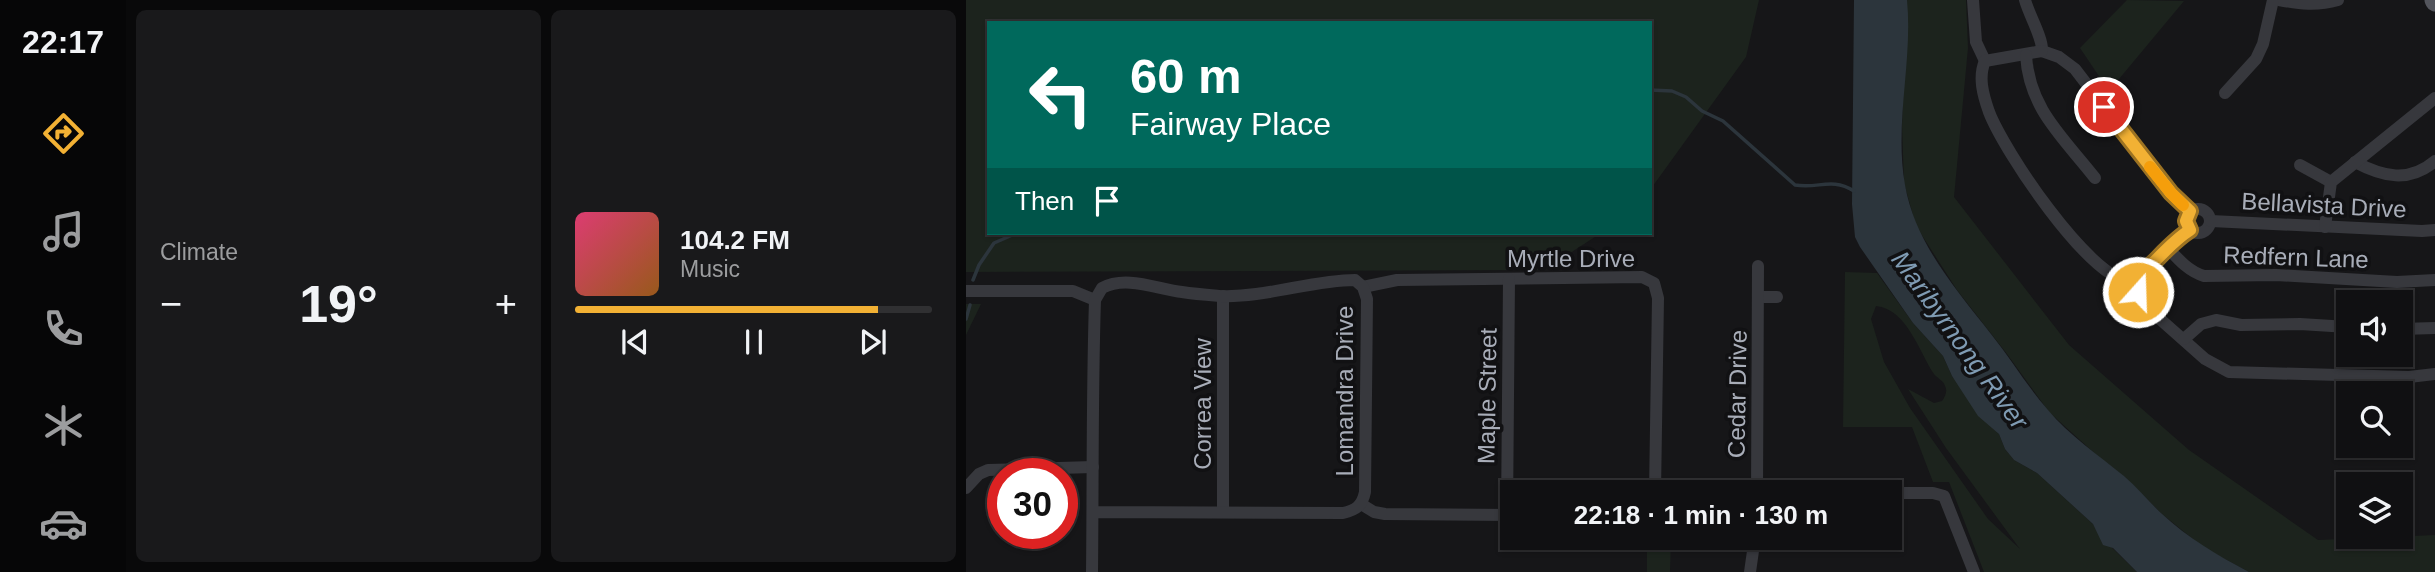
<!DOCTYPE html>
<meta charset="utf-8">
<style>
body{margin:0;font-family:Arial,sans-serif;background:#19191b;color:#f1f3f6;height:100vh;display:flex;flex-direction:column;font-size:26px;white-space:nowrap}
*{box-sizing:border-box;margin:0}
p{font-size:23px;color:#9c9d9f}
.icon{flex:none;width:38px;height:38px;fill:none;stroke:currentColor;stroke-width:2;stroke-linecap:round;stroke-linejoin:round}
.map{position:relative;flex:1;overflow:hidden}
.side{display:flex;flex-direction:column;gap:10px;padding:10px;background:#09090a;width:840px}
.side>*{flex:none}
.hud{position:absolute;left:21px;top:21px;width:665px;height:214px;border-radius:0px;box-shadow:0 2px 5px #0004,0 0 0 2px #303032;background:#00695c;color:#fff;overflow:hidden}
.buttons{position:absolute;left:1370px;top:290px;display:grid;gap:14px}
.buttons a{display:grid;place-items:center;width:77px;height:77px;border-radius:0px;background:#101012;box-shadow:0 2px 5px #0004,0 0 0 2px #303032;font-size:35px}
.speed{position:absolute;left:21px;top:458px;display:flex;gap:14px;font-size:35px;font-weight:700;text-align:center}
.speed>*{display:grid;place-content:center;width:91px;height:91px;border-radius:50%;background:#101012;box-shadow:0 2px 5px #0004,0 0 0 2px #303032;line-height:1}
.speed .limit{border:10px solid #d22;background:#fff;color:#111}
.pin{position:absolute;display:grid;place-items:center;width:60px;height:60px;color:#fff;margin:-30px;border:4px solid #fff;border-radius:50%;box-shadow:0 2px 7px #0007}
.me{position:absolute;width:77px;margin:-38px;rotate:20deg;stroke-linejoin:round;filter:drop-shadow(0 0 5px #0008)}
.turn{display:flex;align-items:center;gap:24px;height:147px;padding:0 28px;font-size:32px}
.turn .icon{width:91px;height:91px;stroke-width:2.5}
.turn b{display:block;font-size:49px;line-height:60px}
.then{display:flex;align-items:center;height:66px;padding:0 28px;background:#0003;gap:14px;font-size:26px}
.big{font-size:52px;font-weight:600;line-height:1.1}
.side .widget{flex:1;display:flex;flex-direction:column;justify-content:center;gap:10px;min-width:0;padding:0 24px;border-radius:10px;background:#19191b}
.song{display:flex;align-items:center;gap:21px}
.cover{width:84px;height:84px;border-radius:10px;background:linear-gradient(135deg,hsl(340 70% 55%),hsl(30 70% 35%))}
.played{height:7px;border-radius:4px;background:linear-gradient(90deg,#f2b134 85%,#303032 85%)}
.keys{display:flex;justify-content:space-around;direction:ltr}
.heat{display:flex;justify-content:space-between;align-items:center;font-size:38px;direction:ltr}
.side .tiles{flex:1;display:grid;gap:10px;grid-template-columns:repeat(2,1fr)}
.trip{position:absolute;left:534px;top:480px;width:402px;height:70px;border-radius:0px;background:#101012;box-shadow:0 2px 5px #0004,0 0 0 2px #303032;font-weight:600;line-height:70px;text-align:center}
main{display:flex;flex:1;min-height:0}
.tabs{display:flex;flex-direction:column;width:126px;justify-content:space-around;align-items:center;background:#060607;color:#9c9d9f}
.tabs .icon{width:49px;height:49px}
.tabs .current{color:#f2b134}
.tabs b{font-size:32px;color:#f1f3f6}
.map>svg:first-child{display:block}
.green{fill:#1c231d;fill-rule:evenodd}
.water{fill:#2c353c}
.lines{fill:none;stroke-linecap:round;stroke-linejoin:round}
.stream{stroke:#2c353c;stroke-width:3.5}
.minor{stroke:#37383d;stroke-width:12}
.primary{stroke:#53555c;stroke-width:19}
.route-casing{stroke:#9d7322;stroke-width:18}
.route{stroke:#f2b134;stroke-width:12}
.slow{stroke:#f59e0b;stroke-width:12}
.labels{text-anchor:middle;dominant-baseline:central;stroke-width:7;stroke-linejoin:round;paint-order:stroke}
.street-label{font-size:24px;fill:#a8adb8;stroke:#111113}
.water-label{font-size:26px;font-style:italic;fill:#7f9bb3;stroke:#111113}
</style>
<main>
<nav class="tabs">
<b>22:17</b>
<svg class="icon current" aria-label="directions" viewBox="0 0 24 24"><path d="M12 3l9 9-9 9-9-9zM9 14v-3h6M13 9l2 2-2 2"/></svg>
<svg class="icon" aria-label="music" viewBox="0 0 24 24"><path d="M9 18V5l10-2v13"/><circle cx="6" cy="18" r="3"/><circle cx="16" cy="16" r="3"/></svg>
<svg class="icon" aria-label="phone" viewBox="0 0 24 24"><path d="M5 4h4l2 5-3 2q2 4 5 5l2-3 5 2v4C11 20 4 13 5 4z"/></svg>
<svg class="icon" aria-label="climate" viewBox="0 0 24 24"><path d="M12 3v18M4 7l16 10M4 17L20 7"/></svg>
<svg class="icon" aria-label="car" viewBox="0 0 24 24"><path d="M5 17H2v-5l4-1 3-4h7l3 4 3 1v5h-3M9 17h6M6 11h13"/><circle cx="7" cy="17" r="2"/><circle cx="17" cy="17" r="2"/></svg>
</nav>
<section class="side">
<div class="tiles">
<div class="widget"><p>Climate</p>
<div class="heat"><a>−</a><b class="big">19°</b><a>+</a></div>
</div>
<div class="widget">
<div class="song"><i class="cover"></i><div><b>104.2 FM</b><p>Music</p></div></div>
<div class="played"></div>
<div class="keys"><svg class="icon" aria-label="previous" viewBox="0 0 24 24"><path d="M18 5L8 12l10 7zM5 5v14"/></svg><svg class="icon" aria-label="pause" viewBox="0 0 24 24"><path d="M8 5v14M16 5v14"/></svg><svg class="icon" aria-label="next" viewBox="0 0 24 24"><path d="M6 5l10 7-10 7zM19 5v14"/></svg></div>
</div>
</div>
</section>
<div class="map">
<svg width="1469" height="572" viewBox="0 0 1469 572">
<rect width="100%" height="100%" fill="#161618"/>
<g class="green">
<polygon points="0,0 793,0 780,57 684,190 684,23 23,23 23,233 635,233 578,270 0,272"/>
<polygon points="941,0 1000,0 1002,48 988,197 1103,345 1223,450 1352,540 1469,535 1469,572 1283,572 1238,548 1196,514 1159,477 1136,460 1083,412 1041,354 991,290 950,226 938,183 936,126"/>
<polygon points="1161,0 1218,1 1143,91 1114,48"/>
<path d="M879,272L911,273L947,323L977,356L986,376L1033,434L1039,449L1048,460L1071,473L1127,524L1135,537L1171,572H1018L983,482H967L946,427H877ZM910,306C941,309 953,352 968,374C971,378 978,381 979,386C982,391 979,397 976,401L968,403L942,389L980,448L1054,549L1022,519L944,408L918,362L905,319Z"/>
<polygon points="0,304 15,304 0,335"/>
<polygon points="681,537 705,537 704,572 681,572"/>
</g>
<path class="water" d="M888,0H941C947,61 928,123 939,185C949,243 990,289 1025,334C1045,359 1061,386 1082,410C1103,435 1132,455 1158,476C1171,487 1182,501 1195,513C1222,538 1251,555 1283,572H1171L1147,548L1137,545L1127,524L1071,473L1048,460L1039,449L1033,434L1012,416L986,376L977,356L947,323L894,247L889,237L886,204Z"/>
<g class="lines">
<g class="stream">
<path d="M684,90L706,91L720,97L736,111L757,121L829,185C853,189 865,177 888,191"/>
<polyline points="7,280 13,265 28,243 51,233"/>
<polyline points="0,319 4,305"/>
</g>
<g class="minor">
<polyline points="1007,0 1010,42 1019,61"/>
<path d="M1059,0C1063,15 1077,38 1076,51L1093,57L1109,69L1204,193L1224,211"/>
<path d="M1313,0C1334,4 1351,6 1372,0"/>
<path d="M1076,51L1019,61C1012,77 1017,95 1023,112C1038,151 1122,277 1164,282"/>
<path d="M1060,55C1063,109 1097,137 1129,178"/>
<polyline points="1259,93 1290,59 1297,44 1307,0"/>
<path d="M1389,162C1417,177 1443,183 1469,161"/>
<polyline points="1334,165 1365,182"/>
<circle cx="1232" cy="221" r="12"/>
<polyline points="1245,221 1456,231 1469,230"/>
<polyline points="1359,227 1365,182 1469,98"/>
<path d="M1201,247C1212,259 1222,271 1238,276L1310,275L1431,282L1469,280"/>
<polyline points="1164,282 1186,312 1239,359 1263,372 1443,377 1469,374"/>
<path d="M1164,282C1186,269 1201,245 1224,230"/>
<polyline points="397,287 431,280 676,277 688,283 692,298 689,492"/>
<polyline points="0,291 107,291 129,300"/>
<polyline points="793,297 811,297"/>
<polyline points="1435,329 1469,328"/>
<polyline points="1218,339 1235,324 1250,320 1275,325 1334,324 1382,327"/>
<polyline points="0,488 13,474 22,470 127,467"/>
<polyline points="791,492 792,266"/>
<polyline points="924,493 967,493 978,496 1008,572"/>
<polyline points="395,504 408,512 419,514 546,515"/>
<polyline points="257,512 257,296"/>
<polyline points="541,515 543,279"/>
<path d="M126,572C127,481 126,391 129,300L136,288C160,275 191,289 216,292C229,294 242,295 254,296C299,298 346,280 389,280L397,287L401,299L399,492C396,506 390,510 377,513L127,512"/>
<polyline points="784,572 789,537"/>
</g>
<polyline class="primary" points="1468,0 1469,2"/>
</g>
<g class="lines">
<g class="route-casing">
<path id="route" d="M1138,107L1205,193L1224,211L1220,221L1224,230C1200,245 1185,270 1164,282L1172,292"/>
</g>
<use href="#route" class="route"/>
<polyline class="slow" points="1184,167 1205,193 1217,205"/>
</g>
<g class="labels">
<g class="street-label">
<text transform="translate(1358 205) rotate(3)">Bellavista Drive</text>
<text transform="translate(1330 257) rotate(2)">Redfern Lane</text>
<text x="605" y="258">Myrtle Drive</text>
<text transform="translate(378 391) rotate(-90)">Lomandra Drive</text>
<text transform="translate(771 394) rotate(-89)">Cedar Drive</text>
<text transform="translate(521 396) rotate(-89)">Maple Street</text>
<text transform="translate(236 404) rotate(-90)">Correa View</text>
</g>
<g class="water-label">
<text transform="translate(994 340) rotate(54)">Maribyrnong River</text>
</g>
</g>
</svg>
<div class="buttons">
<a><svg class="icon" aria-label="sound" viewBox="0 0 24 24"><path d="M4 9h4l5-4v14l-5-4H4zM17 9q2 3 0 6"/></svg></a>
<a><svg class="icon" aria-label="search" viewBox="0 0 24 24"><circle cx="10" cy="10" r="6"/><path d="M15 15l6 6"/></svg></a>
<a><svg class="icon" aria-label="layers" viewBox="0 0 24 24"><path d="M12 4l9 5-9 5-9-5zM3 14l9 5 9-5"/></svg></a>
</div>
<div class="speed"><div class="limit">30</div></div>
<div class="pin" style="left:1138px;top:107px;background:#d93025"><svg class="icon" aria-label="arrive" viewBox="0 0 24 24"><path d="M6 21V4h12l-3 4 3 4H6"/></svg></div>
<svg class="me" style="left:1172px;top:292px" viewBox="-20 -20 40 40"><circle r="17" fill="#f2b134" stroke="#fff" stroke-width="3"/><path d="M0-11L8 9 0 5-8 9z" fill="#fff"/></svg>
<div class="trip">22:18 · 1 min · 130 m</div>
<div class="hud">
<div class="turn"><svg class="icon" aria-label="left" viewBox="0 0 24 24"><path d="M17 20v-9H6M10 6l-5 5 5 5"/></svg><div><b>60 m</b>Fairway Place</div></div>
<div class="then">Then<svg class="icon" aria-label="arrive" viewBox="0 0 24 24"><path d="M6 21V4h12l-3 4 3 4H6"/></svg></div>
</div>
</div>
</main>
